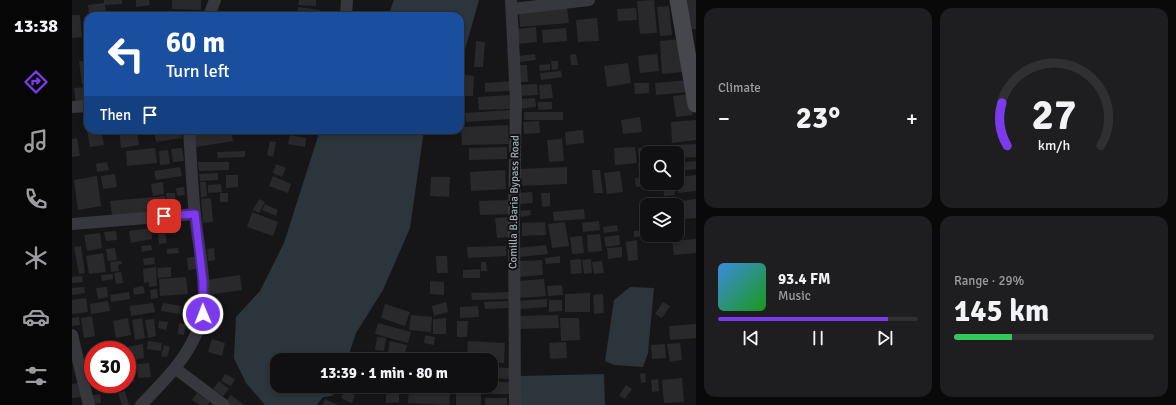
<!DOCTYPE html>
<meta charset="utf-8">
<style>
body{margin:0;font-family:Signika,sans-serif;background:#1e1e20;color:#f1f3f6;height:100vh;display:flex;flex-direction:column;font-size:15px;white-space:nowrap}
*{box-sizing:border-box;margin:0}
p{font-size:13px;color:#9c9d9f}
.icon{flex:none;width:22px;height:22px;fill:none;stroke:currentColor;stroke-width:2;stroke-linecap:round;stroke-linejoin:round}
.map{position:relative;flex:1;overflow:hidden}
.sheet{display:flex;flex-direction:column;gap:8px;padding:8px;background:#09090a;width:480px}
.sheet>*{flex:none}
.hud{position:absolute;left:12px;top:12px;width:380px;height:122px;border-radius:12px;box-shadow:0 2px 6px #0003,0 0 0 1px #303032;background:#1a4fa0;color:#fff;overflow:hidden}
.tools{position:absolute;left:568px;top:146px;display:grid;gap:8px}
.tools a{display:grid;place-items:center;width:44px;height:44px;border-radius:8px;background:#101012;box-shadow:0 2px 6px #0003,0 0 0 1px #303032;font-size:20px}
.speed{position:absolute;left:12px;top:341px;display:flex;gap:8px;font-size:20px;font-weight:700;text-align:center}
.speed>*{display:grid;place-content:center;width:52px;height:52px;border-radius:50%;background:#101012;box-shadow:0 2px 6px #0003,0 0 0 1px #303032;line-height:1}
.speed .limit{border:6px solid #d22;background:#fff;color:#111}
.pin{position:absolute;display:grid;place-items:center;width:34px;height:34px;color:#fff;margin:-17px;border-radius:8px;box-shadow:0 2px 6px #0006}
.me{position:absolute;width:44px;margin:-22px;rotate:359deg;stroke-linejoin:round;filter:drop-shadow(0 0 3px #0008)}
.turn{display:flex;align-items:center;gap:14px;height:84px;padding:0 16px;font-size:18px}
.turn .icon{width:52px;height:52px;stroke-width:2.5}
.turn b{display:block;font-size:28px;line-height:34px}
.then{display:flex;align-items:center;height:38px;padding:0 16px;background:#0003;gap:8px;font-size:15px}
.big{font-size:30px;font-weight:700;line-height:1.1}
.sheet .tile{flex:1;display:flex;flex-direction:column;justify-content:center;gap:6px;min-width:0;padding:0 14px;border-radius:12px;background:#1e1e20}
.sheet .dial{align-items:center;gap:0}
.dial svg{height:104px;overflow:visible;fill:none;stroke:#303032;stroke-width:7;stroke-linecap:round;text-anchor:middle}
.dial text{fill:#f1f3f6;stroke:none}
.song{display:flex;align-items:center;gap:12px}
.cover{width:48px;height:48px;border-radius:6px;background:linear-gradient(135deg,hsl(210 70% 55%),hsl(120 70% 35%))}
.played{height:4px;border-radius:2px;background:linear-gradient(90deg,#7c3aed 85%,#303032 85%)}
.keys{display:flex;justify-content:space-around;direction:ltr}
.heat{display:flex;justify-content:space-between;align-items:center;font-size:22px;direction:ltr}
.charge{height:6px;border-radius:3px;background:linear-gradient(90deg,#34c759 29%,#303032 0)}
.sheet .tiles{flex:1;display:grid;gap:8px;grid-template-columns:repeat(2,1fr)}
.trip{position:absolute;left:198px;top:353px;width:228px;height:40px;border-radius:12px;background:#101012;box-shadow:0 2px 6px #0003,0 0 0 1px #303032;font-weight:700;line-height:40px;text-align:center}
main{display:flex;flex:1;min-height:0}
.dock{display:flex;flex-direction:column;width:72px;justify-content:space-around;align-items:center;background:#060607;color:#9c9d9f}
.dock .icon{width:28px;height:28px}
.dock .on{color:#7c3aed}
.dock b{font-size:18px;color:#f1f3f6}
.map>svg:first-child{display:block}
.water{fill:#2c353c}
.building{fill:#29292c}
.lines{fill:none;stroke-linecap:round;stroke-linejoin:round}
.street{stroke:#37383d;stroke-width:12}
.secondary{stroke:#45474d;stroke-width:17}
.route-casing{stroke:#51269a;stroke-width:10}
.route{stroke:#7c3aed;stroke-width:7}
.labels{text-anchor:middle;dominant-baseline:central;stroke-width:4;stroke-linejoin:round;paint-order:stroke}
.street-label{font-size:11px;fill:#a8adb8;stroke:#111113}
</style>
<main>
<nav class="dock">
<b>13:38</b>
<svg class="icon on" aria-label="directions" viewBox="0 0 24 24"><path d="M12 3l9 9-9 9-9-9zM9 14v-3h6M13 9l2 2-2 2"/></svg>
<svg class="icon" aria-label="music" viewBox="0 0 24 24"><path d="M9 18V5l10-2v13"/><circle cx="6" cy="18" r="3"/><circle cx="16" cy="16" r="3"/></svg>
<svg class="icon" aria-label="phone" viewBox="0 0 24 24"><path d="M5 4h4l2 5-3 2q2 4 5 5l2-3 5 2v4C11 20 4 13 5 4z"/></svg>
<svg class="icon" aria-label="climate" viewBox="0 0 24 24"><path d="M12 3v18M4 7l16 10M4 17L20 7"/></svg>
<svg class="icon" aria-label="car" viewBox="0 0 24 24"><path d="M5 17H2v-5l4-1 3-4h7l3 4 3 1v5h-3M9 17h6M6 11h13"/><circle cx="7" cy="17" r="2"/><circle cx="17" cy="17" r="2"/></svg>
<svg class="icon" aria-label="filters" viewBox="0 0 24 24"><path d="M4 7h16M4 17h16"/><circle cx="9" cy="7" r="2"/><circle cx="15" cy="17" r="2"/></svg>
</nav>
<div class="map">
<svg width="624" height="405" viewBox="0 0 624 405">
<rect width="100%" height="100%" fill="#161618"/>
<g class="water">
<polygon points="322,0 407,0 392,53 388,59 388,16 316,16"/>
<polygon points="248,130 352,130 338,228 311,290 284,333 275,360 205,360 205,386 273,386 259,396 251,397 245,405 193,405 174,383 162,358 164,317 188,291 212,243"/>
<polygon points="558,287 582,288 576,353 571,367 542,365 533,361 542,300"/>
<polygon points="532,374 533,405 448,405 448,376"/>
</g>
<g class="building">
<polygon points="32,0 50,0 50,4 33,5 34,13 17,15 16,5 32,3"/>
<polygon points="64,0 77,0 78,5 64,7"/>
<polygon points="100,0 129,0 129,10 100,9"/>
<polygon points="227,0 244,0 244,6 226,5"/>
<polygon points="582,0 585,33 568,34 565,1"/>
<polygon points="613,0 624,0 624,29 617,29"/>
<polygon points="597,6 600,35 588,36 585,7"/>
<polygon points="226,7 248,10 248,16 225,16"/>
<polygon points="495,8 497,23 448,27 447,12"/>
<polygon points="564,8 565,20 546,21 545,9"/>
<polygon points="59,11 60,16 46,16 46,12"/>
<polygon points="126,12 127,16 102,16 102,15"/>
<polygon points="0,15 8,15 10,37 0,38"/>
<polygon points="16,16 16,38 14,38 12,17"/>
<polygon points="525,18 527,41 506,42 504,20"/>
<polygon points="464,27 465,42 445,44 443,29"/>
<polygon points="494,28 495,41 471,43 470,30"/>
<polygon points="607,39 610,72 590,74 588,41"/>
<polygon points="404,41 413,42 411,67 402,67"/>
<polygon points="463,54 464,60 448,62 447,56"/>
<polygon points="504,54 506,65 499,65 498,55"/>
<polygon points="585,54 587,71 568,73 566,56"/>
<polygon points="7,61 16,61 16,83 10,84"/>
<polygon points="479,61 486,61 486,69 480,70"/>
<polygon points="556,63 559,83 535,87 532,66"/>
<polygon points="478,64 478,70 468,71 467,65"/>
<polygon points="448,65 455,65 456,82 449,82"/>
<polygon points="489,71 490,77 469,80 468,73"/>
<polygon points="392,75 402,76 401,96 391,96"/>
<polygon points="617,80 618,92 584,95 583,83"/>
<polygon points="440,81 441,91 413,92 413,83"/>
<polygon points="562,83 577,83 577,93 563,94"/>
<polygon points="465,84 466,95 448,96 448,85"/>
<polygon points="479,84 481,98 468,99 467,85"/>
<polygon points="15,87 16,104 4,105 2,88"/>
<polygon points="618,94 621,115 604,117 601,96"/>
<polygon points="439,95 440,109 407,110 406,97"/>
<polygon points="463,98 464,107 447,109 446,99"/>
<polygon points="466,102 480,102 480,109 466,110"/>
<polygon points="438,110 438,119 394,122 393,113"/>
<rect x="452" y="112" width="39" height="8"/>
<polygon points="568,117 570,132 551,134 549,120"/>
<polygon points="624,120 624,140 600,143 599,122"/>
<polygon points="467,121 468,133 452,134 451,122"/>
<polygon points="436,125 437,144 390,145 389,127"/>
<polygon points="15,130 29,130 32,145 18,147"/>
<polygon points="47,130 65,130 67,145 49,148"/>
<polygon points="88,130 109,130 110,138 84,142 82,131"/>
<polygon points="136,130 159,130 161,141 124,147 121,132"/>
<polygon points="511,130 512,143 494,145 493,132"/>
<polygon points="218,135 234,138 233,147 216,144"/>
<polygon points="5,138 8,156 0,157 0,139"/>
<polygon points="490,139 492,161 477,162 475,140"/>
<polygon points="198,141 204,142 201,157 195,155"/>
<polygon points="624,144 624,157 605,158 604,145"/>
<polygon points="435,147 435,159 397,160 397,148"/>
<polygon points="563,147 565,163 543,165 542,148"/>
<polygon points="83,148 85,163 55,166 54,151"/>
<polygon points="110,148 112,161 101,162 99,149"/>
<polygon points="566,148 574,148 574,160 567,160"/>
<polygon points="96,150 98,164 88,165 87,151"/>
<polygon points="173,151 173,157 146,158 145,152"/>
<polygon points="624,161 624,169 606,171 605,163"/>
<polygon points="35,162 37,170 25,172 24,164"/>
<polygon points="126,162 157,162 157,170 127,171"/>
<polygon points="575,162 575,172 567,173 566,163"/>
<polygon points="204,164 214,168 210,177 201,173"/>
<polygon points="108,167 110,176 84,180 82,171"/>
<polygon points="495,167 495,184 447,186 447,169"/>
<polygon points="433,170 434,189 399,191 398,172"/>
<polygon points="520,170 528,170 531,193 522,193"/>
<polygon points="548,171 551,192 535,194 532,173"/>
<polygon points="146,173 146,180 128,181 127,174"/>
<polygon points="43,174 45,187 31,189 29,176"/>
<polygon points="154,175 166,175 166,187 154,188"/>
<polygon points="624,175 624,191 606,193 605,177"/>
<polygon points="25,176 29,206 6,210 2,180"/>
<polygon points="201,176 219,184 216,193 197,186"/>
<polygon points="359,177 378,177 377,197 358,196"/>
<polygon points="575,177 575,183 589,183 589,185 564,187 563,178"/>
<polygon points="91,182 92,194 81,196 79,184"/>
<polygon points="128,182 134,182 135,196 129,197"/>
<polygon points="591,183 602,183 603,195 592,196"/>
<polygon points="149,184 150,192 136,193 136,185"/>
<polygon points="112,187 113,195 105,196 104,188"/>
<polygon points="460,192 461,203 447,204 446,193"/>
<polygon points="94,193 103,193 104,209 95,210"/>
<rect x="148" y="193" width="8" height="9"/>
<polygon points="469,193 478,193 478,206 470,207"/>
<polygon points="93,196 94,211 40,216 38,201"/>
<polygon points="139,198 141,222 131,223 129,199"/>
<polygon points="589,198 590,205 581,205 580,199"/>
<polygon points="187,199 193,202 187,213 181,210"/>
<polygon points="624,199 624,218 611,219 609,201"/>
<polygon points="437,200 438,214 408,215 407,201"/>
<polygon points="193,204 206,210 204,216 190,210"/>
<polygon points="512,209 513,219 482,221 481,212"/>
<polygon points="458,210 459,215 449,217 448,211"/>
<polygon points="180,212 206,222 201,236 175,227"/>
<polygon points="438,217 439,237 425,238 423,218"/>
<polygon points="527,221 528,230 511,232 510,223"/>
<polygon points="473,222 474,235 450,236 450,223"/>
<polygon points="493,222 497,246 480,248 476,224"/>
<polygon points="545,225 546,231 532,233 531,227"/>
<polygon points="79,228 80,239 59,243 57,231"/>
<polygon points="575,230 575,236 562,237 562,231"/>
<polygon points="44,231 45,240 34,241 32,232"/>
<polygon points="28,233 30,248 15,251 12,235"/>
<polygon points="93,233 95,243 87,244 86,234"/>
<polygon points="528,234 530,251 516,252 515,235"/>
<polygon points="547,235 548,245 534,247 532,237"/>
<polygon points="583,235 598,235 599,242 584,243"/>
<polygon points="510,236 512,253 500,254 498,237"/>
<polygon points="624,239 624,253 602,255 600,241"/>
<polygon points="565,240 566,260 556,261 554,242"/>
<polygon points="79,245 80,250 70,252 69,246"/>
<polygon points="474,245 476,254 447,257 446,248"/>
<polygon points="9,246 13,273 7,274 2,247"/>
<polygon points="434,246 434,256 396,258 395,247"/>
<polygon points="550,247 550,257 536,259 535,248"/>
<polygon points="43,248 45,260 36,261 34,249"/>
<polygon points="106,248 107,253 95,254 95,249"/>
<polygon points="142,248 143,260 136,261 135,249"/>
<polygon points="31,253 34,272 17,274 14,256"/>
<polygon points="125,256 126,269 116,270 115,258"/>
<polygon points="364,256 375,256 376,273 365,273"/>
<polygon points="488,256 488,263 474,264 473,258"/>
<polygon points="82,257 83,264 72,265 71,259"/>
<polygon points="509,259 510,273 499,274 498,260"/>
<polygon points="519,259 520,273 512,274 510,260"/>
<polygon points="470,260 471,275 447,277 446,261"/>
<polygon points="49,261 50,264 46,265 47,271 39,272 38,262"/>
<polygon points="530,261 532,273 522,274 520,262"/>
<polygon points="409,262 414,262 415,271 409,271"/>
<polygon points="84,267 85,286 77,287 77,282 72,283 71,269"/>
<polygon points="99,267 99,277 86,278 85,268"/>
<polygon points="408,269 408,278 391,278 391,270"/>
<polygon points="49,272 51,283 44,284 42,273"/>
<polygon points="41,274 41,279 30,281 29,275"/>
<polygon points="168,275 170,290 136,295 134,280"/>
<polygon points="10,276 11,282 0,283 0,277"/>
<polygon points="114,277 116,294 88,296 87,279"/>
<polygon points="472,279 474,296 446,298 445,281"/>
<polygon points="358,281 372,282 372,295 358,294"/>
<polygon points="490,285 491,295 476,296 475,286"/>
<polygon points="71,286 73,293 62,295 61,288"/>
<polygon points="12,287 13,293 0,295 0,288"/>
<polygon points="35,287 36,297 26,299 24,288"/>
<polygon points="85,289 86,298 79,299 78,290"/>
<polygon points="57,292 58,299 39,302 38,295"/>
<polygon points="437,292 437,299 400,300 399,293"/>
<polygon points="518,293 518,312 493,312 493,294"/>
<polygon points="531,294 532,313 522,314 521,295"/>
<polygon points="14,298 16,312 0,314 0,300"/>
<polygon points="475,299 475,307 447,309 446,301"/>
<polygon points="477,300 490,300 490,311 477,312"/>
<polygon points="36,301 38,311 19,314 18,304"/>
<polygon points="436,301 436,308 413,309 412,302"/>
<polygon points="374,302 376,312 362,316 360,306"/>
<polygon points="591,302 598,306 590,318 583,314"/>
<polygon points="81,303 83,312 59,316 58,306"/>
<polygon points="91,303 109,306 108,314 89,311"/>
<polygon points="313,304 338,312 333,326 309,318"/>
<polygon points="406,306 407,317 388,318 388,307"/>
<polygon points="339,315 360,317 359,332 337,330"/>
<polygon points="486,315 487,328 446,329 446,316"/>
<polygon points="20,316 23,336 12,338 9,318"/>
<polygon points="7,317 8,325 0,326 0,318"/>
<polygon points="56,318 59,335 44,338 41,321"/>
<polygon points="70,318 73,338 63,340 60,320"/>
<polygon points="374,318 374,334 361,334 361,319"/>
<polygon points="488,318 507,318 508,340 489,341"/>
<polygon points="82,319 84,336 76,338 73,320"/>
<polygon points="87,321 96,322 94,330 86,328"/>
<polygon points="385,321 396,321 395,337 385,337"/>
<polygon points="107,323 114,324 112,335 106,334"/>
<polygon points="306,323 339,332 336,343 303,334"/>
<polygon points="624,324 624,338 598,340 597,326"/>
<polygon points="353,335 363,337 362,345 352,343"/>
<polygon points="305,337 314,338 312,351 303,350"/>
<polygon points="140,339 153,343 150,356 136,352"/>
<polygon points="76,341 90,343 89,351 75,349"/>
<polygon points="318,341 335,345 332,357 316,353"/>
<polygon points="396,341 433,343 432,363 419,363 419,360 395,360"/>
<polygon points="494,342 495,358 478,359 477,343"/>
<polygon points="608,343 610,360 598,362 595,344"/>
<polygon points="71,344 72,358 58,361 55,347"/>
<polygon points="593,344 594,358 580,359 579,345"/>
<polygon points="92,345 98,347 95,357 89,356"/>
<polygon points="287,354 299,356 299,360 286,360"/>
<polygon points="77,363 79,377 66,378 65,364"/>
<polygon points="421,367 439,368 439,379 421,378"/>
<polygon points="21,368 21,376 16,377 15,369"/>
<rect x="55" y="372" width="7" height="10"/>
<polygon points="573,373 574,382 569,383 568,374"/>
<polygon points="153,374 163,379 159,386 149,381"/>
<polygon points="610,378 612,402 592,403 590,380"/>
<polygon points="586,379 587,391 580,392 579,380"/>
<polygon points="147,381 157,389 151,396 141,389"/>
<polygon points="420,382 438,382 438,394 419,394"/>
<polygon points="7,383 9,397 0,398 0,384"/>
<polygon points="554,385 560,389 553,399 547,396"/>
<polygon points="337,386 379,387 377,405 336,403"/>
<polygon points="314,388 327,388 327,402 314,403"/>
<polygon points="53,391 57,405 50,405 46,393"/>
<polygon points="272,391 283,395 280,403 269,398"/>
<polygon points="384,391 409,392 409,405 384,405"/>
<polygon points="125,393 138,402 136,405 128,405 120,400"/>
<polygon points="28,394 29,403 19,404 18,396"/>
<polygon points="159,395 172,405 155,405 153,403"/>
<rect x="413" y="398" width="22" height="7"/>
<polygon points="253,399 266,405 250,405"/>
</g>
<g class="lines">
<g class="street">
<polyline points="439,0 444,100 442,220 443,405"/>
<polyline points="440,9 517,0"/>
<polyline points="137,16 143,0"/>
<polyline points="274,16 275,0"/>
<polyline points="0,107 16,106"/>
<polyline points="0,224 123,214"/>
<polyline points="0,335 17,405"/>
<polyline points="104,369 152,405"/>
<path d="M69,405C93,380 117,357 128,324C138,299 126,244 123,215C120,187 119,158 117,130"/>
</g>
<polyline class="secondary" points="606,0 624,104"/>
</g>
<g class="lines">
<g class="route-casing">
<polyline id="route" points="92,216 123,214 131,282 131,314"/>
</g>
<use href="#route" class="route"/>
</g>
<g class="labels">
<g class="street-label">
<text transform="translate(442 202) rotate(-89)">Comilla B.Baria Bypass Road</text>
</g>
</g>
</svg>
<div class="tools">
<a><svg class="icon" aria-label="search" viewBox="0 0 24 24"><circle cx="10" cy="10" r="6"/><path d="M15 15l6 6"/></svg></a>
<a><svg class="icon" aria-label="layers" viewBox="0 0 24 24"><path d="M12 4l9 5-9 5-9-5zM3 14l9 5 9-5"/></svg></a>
</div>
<div class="speed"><div class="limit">30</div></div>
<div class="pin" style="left:92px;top:216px;background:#d93025"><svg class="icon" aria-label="arrive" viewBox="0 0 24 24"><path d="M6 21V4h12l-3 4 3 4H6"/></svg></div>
<svg class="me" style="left:131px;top:314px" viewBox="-20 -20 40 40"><circle r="17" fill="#7c3aed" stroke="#fff" stroke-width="3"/><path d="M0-11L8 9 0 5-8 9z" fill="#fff"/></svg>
<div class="trip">13:39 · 1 min · 80 m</div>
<div class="hud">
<div class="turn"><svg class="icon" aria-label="left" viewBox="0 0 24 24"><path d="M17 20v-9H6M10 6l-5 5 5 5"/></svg><div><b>60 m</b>Turn left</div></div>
<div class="then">Then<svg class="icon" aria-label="arrive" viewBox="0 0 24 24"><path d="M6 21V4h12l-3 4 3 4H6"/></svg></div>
</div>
</div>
<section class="sheet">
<div class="tiles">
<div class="tile"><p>Climate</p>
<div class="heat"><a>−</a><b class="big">23°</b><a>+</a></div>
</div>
<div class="tile dial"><svg viewBox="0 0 100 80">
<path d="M14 69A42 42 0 1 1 86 69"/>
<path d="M14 69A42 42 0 0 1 10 36" stroke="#7c3aed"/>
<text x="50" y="56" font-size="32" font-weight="700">27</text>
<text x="50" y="72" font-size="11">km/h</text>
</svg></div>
<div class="tile">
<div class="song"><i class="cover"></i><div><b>93.4 FM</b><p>Music</p></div></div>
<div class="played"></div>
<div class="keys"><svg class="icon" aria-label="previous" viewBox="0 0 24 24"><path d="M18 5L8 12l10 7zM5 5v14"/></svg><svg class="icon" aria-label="pause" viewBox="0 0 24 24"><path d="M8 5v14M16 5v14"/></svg><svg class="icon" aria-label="next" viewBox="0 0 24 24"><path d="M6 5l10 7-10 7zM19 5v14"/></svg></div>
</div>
<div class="tile"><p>Range · 29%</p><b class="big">145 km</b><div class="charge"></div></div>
</div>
</section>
</main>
